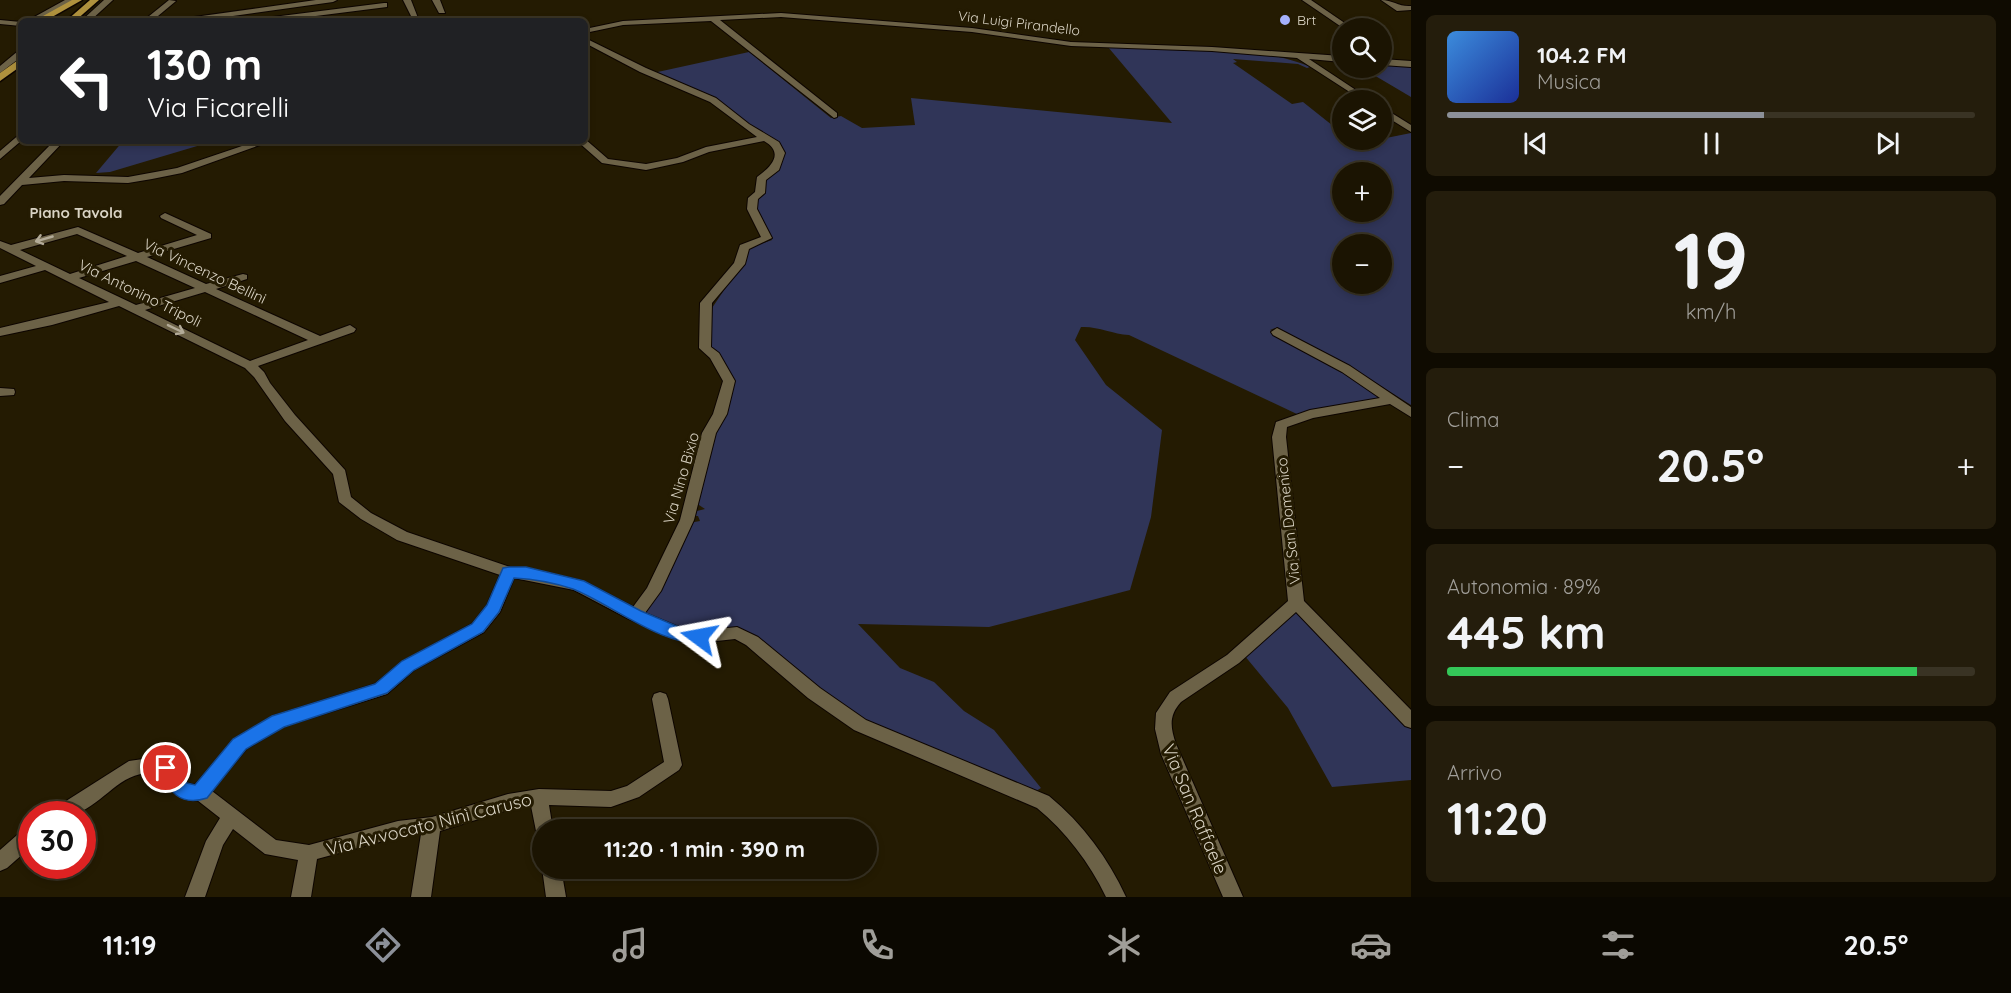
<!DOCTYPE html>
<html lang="it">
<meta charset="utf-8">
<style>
body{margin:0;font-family:Quicksand,sans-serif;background:#241d0c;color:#f1f3f6;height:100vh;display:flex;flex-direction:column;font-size:22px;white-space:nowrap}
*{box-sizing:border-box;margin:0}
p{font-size:20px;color:#a09e99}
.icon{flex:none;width:33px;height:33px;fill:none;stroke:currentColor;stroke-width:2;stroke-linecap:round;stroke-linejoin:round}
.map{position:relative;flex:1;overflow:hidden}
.sheet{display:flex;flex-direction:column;gap:15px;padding:15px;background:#0f0b01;width:600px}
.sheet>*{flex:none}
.top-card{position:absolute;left:18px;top:18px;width:570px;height:126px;border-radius:9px;box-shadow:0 3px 9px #0003,0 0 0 2px #393324;background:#202124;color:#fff;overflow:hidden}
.controls{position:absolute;left:1332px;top:18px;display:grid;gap:12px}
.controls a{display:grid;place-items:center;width:60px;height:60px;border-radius:50%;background:#1b1402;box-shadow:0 3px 9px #0003,0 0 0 2px #393324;font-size:30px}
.speed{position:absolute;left:18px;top:801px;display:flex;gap:12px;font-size:30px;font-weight:700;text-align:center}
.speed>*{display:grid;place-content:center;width:78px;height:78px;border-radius:50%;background:#1b1402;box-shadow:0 3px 9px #0003,0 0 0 2px #393324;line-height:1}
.speed .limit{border:9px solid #d22;background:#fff;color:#111}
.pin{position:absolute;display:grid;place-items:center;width:51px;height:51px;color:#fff;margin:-26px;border:3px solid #fff;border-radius:50%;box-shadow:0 2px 6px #0007}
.me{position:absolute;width:66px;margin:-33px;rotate:283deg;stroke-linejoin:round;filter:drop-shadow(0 0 4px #0008)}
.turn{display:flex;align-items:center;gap:21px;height:126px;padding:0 30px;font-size:27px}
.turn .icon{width:78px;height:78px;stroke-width:2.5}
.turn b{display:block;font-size:42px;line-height:51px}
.big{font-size:45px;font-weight:700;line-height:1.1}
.sheet .widget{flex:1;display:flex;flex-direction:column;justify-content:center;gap:9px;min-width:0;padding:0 21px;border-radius:9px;background:#241d0c}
.sheet .dial{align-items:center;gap:0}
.dial b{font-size:78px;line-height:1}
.song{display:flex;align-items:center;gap:18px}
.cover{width:72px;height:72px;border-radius:9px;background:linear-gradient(135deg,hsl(210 70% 55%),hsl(230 70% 35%))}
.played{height:6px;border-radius:3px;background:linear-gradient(90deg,#8c9099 60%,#393324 60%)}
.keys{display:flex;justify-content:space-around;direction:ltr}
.heat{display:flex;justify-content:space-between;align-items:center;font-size:33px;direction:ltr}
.charge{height:9px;border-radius:4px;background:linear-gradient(90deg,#34c759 89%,#393324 0)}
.trip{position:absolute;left:532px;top:819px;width:345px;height:60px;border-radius:30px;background:#1b1402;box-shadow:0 3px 9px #0003,0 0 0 2px #393324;font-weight:700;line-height:60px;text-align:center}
.dock{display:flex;height:96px;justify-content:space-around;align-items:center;background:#0b0801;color:#a09e99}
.dock .icon{width:42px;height:42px}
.dock .selected{color:#8c9099}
.dock b{font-size:27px;color:#f1f3f6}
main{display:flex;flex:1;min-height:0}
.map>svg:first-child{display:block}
.green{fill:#303558;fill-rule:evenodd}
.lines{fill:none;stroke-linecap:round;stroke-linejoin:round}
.minor-casing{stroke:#0d0500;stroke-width:2}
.major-casing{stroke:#0d0500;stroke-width:3}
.minor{fill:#6c6247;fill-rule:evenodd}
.major{fill:#af913d;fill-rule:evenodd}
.oneway{stroke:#b3ab98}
.route{fill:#1a73e8;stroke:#114b97;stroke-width:1.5}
.poi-dot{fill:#a5b1fc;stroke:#241b02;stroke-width:2}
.labels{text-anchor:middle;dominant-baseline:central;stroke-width:6;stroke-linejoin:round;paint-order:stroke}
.far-poi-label{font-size:14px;fill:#d9d3c4;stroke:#241b02;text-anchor:start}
.far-street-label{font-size:14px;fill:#d9d3c4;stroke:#241b02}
.far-quarter-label{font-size:15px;font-weight:bold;fill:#d9d3c4;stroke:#241b02}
.street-label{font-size:15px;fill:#d9d3c4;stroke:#241b02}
.near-street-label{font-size:18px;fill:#d9d3c4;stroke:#241b02}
</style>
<main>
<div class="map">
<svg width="1411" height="897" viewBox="0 0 1411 897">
<rect width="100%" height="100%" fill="#241b02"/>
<g class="green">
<path d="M1108,47C1164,49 1260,44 1310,67L1307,68L1298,64L1233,59L1237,62L1233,63L1292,104L1303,102L1342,133V140H1350L1356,144L1411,133V405L1354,369L1275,328L1270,330L1341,370L1381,398L1299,415L1129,335C1112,334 1098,326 1081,327L1075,340L1106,385L1162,430L1151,517L1130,590L989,627L858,624L900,668L934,682L964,711L994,730L1041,788L1036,791L870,724L817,690L754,638L682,631L645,614L689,523L700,521L698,516H693L697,511L705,509L696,503L711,434L733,381L708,347L712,308L741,265L746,249L772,240C767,232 760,223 757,214C749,194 772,170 783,154L729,109L653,73L749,52L831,118L841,116L862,128L915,125L911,98L1172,123ZM1342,172H1382V212H1342ZM1342,244H1382V284H1342Z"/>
<polygon points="1382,64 1411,66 1411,97 1362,68 1382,68"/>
<polygon points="123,141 214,141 110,172 96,173"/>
<polygon points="1292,610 1297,612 1411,726 1411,780 1332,787 1288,708 1244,655"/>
</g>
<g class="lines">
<g class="minor-casing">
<g id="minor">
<polygon points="65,0 75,0 37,21 27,21"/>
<polygon points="104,0 113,0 90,21 81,21"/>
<polygon points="169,0 176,1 152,21 143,21"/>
<polygon points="316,0 337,0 333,2 197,21 176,21 180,19"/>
<polygon points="403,0 411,0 418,18 412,18"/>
<polygon points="432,0 440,0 445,13 439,13"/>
<polygon points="1302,0 1311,0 1352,28 1343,28"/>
<path d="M1381,0C1393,0 1399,7 1411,6V10L1397,11Z"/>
<polygon points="384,3 387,3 387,7 276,21 253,21 257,19"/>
<polygon points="781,13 972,28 1071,42 1212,47 1342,56 1342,62 1309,59 1371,100 1362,100 1297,58 1212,51 1071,46 972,32 781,17 720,20 837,113 837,117 834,118 711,21 623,25 585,33 585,29 623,21"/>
<polygon points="0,20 21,22 21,26 0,24"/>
<path d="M585,38L646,68L716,98L749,124L779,142L785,153L779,170L766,180L765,193L758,199L757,209L772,238L749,249L745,264L712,303L711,347L719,353L735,381L727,414L716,433L694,520L661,591L645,613L681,628L699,631L737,627L758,637L820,688L866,720L1049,796C1083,824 1108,858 1126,897H1106C1089,862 1066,832 1037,808L854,730L808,698L746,645L735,639L699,643L679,640L629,619L574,590L514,578L500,612L484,632L414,670L387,694L285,726L246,749L212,791L276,840L309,845L398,821L432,817L508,794L539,789L611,791L627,786L664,762L652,699L654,694L660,692L666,694L668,699L682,765L679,770L639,797L611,807L549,805L553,830H543V838L537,836L531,806L508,810L440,831L431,897H411L421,834L398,837L317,859L311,897H291L298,860L265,854L233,829L223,845L205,897H185L206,841L220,818L197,800C178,802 171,788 161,774C122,767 108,801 76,814C70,816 59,814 52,814L55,808L129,761L150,758L172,763L187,783L195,785L234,739L273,716L375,684L402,662L472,624L487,605L500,575L397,540L361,519L339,502L333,474L285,421L254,377L245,368L119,306L52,325L0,336V328L109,302L45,270L0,283V276L36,266L0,248V241L11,245L78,227L138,253L197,235L161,218L160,216L165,213L211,234V238L147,257L206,284L243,274L247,275V279L216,289L320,336L350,325L356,329L354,332L258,366L264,372L270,383L295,415L345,470L351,497L371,513L407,532L510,567L526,568L583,581L633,607L647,588L680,520L702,433L713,414L723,381L710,358L699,348L700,303L734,263L740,245L761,237L747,209L748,198L755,192L757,177C771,167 785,153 764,141L709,152L683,162L646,170L602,163L577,141H585V139L608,159L646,164L677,158L706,147L757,137L710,102L640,72L585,43ZM77,234L127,256L70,274L20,250ZM136,261L195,288L136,305L79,278ZM205,292L308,340L250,361L145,310Z"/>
<polygon points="18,51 21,51 21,57 0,73 0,66"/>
<polygon points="1382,59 1411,61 1411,67 1382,65"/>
<polygon points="1382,107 1411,125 1411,132 1382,114"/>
<polygon points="21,133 21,141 0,159 0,151"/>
<polygon points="54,141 64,141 29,178 64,175 128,177 177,168 257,141 271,141 182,173 152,179 128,183 64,181 22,185 4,204 0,205 0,196"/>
<path d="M1277,328L1350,366L1411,407V417L1390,404L1313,418L1287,427L1286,437L1304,601L1411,710V728L1405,726L1296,612L1239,663L1181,702C1169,715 1170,727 1176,744L1243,897H1223L1161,754L1155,729L1156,713L1170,692L1227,655L1288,601L1272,437L1276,422L1310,410L1380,398L1342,372L1273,335L1271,332Z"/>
<polygon points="0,388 14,389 15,392 14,395 0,396"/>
<polygon points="32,826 32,846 7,868 0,871 0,850 25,828"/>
<polygon points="543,865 543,868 561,868 566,897 546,897 542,868"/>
</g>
</g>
<g class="major-casing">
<g id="major">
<polygon points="72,0 82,0 45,21 34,21"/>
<polygon points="90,0 99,0 75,21 66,21"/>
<polygon points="21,58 21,66 0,81 0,73"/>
</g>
</g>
<use href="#minor" class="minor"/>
<use href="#major" class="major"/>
</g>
<defs><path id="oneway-shaft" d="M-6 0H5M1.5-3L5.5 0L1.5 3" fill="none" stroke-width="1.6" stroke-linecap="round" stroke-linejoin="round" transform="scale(1.5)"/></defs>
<g class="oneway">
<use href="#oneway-shaft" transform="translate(44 239) rotate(164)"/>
<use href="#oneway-shaft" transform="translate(176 329) rotate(26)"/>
</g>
<path class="route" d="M509,567H526L584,581L641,611L681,628L705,632L707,637L705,641C670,652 606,601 573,589C555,583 533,579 514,578L499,612L483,632L414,670L387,693L284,727L246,749L207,798C180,807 168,791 158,768L160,763C174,758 180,773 187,783L195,785L233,739L272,716L375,684L402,661L472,624L487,605L503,568Z"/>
<circle class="poi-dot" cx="1285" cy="20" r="6"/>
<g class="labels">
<g class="far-poi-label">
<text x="1297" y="20">Brt</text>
</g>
<g class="far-street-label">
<text transform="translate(1019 23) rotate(7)">Via Luigi Pirandello</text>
</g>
<g class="far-quarter-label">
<text x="76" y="212">Piano Tavola</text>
</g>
<g class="street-label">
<text transform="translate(205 271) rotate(25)">Via Vincenzo Bellini</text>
<text transform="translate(140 293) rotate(26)">Via Antonino Tripoli</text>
<text transform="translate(681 478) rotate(-74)">Via Nino Bixio</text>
<text transform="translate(1288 521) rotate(-96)">Via San Domenico</text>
</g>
<g class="near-street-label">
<text transform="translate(1195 809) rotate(67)">Via San Raffaele</text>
<text transform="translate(429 824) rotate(-14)">Via Avvocato Ninì Caruso</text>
</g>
</g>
</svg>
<div class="controls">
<a><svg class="icon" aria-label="search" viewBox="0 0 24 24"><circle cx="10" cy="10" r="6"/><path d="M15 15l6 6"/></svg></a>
<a><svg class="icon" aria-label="layers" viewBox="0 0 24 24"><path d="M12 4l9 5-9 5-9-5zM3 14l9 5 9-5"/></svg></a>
<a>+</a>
<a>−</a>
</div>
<div class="speed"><div class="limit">30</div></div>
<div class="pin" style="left:166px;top:768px;background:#d93025"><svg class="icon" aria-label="arrive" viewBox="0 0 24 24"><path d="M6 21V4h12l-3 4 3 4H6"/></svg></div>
<svg class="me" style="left:699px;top:637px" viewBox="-20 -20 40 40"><path d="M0-17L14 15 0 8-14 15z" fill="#1a73e8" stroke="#fff" stroke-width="4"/></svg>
<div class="trip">11:20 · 1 min · 390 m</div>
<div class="top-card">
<div class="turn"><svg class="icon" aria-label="left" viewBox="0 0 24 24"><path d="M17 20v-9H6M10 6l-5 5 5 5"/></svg><div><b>130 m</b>Via Ficarelli</div></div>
</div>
</div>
<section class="sheet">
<div class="widget">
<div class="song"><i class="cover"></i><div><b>104.2 FM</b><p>Musica</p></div></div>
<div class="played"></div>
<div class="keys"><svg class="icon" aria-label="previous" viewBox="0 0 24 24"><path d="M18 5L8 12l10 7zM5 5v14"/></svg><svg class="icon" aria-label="pause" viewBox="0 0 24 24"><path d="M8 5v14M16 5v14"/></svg><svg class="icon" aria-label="next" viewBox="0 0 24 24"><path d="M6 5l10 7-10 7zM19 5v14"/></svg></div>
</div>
<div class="widget dial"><b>19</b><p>km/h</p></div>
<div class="widget"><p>Clima</p>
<div class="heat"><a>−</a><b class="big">20.5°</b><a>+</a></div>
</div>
<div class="widget"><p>Autonomia · 89%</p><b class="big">445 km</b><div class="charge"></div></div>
<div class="widget"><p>Arrivo</p><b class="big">11:20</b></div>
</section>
</main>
<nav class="dock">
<b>11:19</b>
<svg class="icon selected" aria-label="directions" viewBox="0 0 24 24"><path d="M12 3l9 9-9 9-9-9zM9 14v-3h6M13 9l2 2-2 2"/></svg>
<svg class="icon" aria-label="music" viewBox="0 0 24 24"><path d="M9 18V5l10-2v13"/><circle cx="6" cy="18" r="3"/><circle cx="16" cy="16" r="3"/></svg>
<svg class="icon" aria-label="phone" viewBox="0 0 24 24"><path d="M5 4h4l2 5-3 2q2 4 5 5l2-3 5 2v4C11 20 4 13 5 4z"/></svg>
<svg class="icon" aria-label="climate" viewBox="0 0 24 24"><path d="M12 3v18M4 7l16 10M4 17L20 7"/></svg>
<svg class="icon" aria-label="car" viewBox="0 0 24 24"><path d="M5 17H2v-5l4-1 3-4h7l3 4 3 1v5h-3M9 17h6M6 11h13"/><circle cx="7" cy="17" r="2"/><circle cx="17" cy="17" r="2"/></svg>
<svg class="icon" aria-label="filters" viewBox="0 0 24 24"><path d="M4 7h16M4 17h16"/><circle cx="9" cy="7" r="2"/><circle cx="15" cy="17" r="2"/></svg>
<b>20.5°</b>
</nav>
